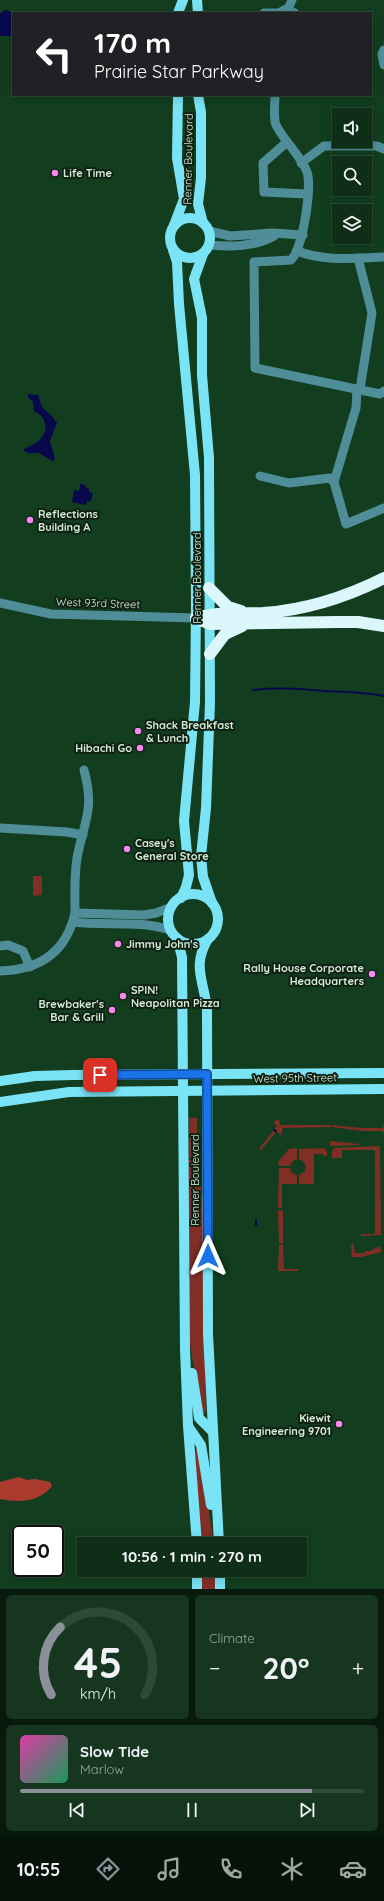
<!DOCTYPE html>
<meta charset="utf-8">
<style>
body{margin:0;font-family:Quicksand,sans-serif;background:#173620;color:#f1f3f6;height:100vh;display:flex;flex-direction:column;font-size:15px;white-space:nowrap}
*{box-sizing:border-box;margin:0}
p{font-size:13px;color:#9ba8a1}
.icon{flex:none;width:22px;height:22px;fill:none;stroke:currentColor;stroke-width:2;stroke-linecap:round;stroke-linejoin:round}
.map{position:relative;height:1589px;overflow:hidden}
.drawer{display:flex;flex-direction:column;gap:6px;padding:6px;background:#08190d;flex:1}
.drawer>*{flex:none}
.hud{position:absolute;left:12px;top:12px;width:360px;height:84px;border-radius:0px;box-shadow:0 2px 10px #0003,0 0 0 1px #2e4a36;background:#202124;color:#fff;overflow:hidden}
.controls{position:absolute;left:332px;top:108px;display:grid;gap:8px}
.controls a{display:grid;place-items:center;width:40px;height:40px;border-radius:0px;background:#0e2e17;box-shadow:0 2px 10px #0003,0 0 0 1px #2e4a36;font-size:20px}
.speed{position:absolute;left:12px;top:1525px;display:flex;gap:8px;font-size:20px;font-weight:700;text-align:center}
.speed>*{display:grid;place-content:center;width:52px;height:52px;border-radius:50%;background:#0e2e17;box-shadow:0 2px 10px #0003,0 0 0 1px #2e4a36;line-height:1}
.speed .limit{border:2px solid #111;border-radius:6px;background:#fff;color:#111}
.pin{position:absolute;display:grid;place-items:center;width:34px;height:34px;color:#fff;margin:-17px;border-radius:8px;box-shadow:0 2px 6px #0006}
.me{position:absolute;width:44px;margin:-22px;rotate:0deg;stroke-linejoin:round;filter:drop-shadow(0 0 3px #0008)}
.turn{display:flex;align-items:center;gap:14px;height:84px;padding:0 16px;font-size:18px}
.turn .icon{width:52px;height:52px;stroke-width:2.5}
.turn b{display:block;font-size:28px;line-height:34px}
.big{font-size:30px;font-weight:800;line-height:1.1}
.drawer .card{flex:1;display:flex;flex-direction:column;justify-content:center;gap:6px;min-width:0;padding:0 14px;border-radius:6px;background:#173620}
.drawer .dial{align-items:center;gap:0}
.dial svg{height:104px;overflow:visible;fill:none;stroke:#2e4a36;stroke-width:7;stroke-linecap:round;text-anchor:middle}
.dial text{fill:#f1f3f6;stroke:none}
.song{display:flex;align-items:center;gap:12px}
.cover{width:48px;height:48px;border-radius:6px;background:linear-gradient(135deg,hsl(320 70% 55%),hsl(150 70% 35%))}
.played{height:4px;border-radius:2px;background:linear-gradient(90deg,#8c9099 85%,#2e4a36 85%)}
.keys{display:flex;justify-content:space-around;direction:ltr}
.heat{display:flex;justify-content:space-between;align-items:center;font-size:22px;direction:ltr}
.drawer .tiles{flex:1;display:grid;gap:6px;grid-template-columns:1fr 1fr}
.card:last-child{grid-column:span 2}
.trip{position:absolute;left:77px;top:1537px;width:230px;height:40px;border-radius:0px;background:#0e2e17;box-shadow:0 2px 10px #0003,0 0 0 1px #2e4a36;font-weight:800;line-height:40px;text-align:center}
.menu{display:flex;height:64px;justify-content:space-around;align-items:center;background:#061209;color:#9ba8a1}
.menu .icon{width:28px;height:28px}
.menu .current{color:#8c9099}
.menu b{font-size:18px;color:#f1f3f6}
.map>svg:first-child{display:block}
.green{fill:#812f25}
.forest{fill:#aa3a2d}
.water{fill:#08084d}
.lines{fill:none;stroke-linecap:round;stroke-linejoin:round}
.stream{stroke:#08084d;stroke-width:2}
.minor{stroke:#4f8e99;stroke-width:9}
.major{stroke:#7ae4f6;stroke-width:10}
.highway{stroke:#dbf7fc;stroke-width:12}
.route-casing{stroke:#114b97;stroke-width:10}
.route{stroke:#1a73e8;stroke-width:7}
.poi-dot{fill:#f689ee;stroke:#0e2012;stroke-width:1.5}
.labels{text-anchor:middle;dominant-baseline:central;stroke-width:4;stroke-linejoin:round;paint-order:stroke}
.street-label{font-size:11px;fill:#d4ebd8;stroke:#0e2012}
.poi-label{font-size:11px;font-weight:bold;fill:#d4ebd8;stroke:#0e2012;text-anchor:start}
</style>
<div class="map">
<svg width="384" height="1589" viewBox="0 0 384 1589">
<rect width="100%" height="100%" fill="#123e1f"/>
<g class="green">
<polygon points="33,876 42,876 42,895 33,896"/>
<rect x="189" y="1118" width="8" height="40"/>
<polygon points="277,1120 279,1120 280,1125 331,1125 331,1127 283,1128 281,1135 274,1129 277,1126 273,1122"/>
<polygon points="384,1123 384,1136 383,1131 362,1131 332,1127 333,1125 361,1128 383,1128"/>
<polygon points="274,1130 276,1132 261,1150 259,1149"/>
<polygon points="330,1141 359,1144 359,1145 330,1146"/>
<polygon points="380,1146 381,1235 361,1236 361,1234 375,1234 375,1150 342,1150 342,1158 332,1158 332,1152 334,1148"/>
<polygon points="297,1148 297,1159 292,1162 290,1166 279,1166 278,1162 289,1149"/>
<polygon points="324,1148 327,1152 327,1156 324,1156 323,1154 314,1154 314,1184 299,1184 299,1175 304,1172 306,1167 304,1162 299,1159 299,1149"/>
<polygon points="187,1160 199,1160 199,1177 203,1204 206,1413 202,1413 189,1339"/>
<polygon points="279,1168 290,1168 292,1173 297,1175 297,1184 282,1184 282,1208 278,1208"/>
<polygon points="278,1210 283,1211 283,1243 279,1243"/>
<polygon points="353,1243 355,1253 365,1253 365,1251 370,1251 380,1246 381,1252 361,1257 352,1257 351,1246"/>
<polygon points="283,1244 284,1269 298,1269 298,1271 278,1271 279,1245"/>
<polygon points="197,1447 199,1449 214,1544 199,1544 195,1453"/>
<polygon points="200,1570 216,1570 216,1589 201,1589"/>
</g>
<path class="forest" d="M19,1477L27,1480L35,1479L50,1482L52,1486C40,1502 18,1503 0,1499V1482Z"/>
<g class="water">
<polygon points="6,10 14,13 13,13 13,36 0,36 0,13"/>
<path d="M28,394L38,395L42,407L51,415L57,423L50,441L55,459L52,461L39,453H28L24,451V449C37,444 53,432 42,417C40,414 37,413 34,411L33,402L28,397Z"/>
<polygon points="80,484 86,485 86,488 89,489 89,492 93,493 91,501 87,501 86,505 72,502 74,490 79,491"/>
</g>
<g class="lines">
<g class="stream">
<path d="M253,690C277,687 300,689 325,691C345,692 364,692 384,696"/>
<polyline points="274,1130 276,1131"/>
<polyline points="256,1220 256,1225"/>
</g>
<g class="minor">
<polyline points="288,9 292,0"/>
<polyline points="264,13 279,13"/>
<polyline points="279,13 286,9 295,13"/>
<polyline points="384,50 382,54 384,65"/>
<path d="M275,95C275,104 273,118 276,125C284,141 301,156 307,172C312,187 303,249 291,260L254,262L255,368L380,394L384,391"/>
<polyline points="287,142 263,163 264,192 307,194"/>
<polyline points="301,163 324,146 377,146 384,149"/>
<polyline points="209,231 230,236 272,233 303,235"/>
<path d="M209,245C231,247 254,247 274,236"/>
<path d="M297,251C325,262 354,258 384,257"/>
<polyline points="358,258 372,313 360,389"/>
<polyline points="357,389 356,408 334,482 346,524 384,508"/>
<polyline points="260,476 289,483 330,478 334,482"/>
<polyline points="0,603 51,614 196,618"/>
<polyline points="0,828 67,832 83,835"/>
<polyline points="75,913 144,915 156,913 172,907"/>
<path d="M73,922C105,926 139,920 170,930"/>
<polyline points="0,946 8,945 23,951 30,967"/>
<path d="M0,971C39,970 66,953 75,913C75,895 74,876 77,858C84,821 95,810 84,770"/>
</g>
<g class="major">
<polyline points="197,0 198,13"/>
<polyline points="178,13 183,0"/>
<polyline points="198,95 201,112 201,178 198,204 203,223"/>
<circle cx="190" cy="238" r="20"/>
<polyline points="174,225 184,199 177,158 178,95"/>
<polyline points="173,250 177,262 179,304 195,475 196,607 195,702 184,821 189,875 186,887 181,898"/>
<polyline points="203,254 194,279 202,318 202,375 209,458 210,702 206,808 201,856 203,877 212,903"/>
<circle cx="193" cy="919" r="25"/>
<polyline points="177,938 182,957 185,1349 188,1426 197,1544"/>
<path d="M208,939C191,967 205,982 207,1011L208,1334L219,1544"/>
<polyline points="0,1081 35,1076 72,1075 384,1073"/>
<polyline points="0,1102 69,1092 384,1089"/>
<polyline points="192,1373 199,1418 213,1432"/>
<polyline points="188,1426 201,1445 211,1505"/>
<polyline points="197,1570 197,1589"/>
<polyline points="220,1570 220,1589"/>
</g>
<g class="highway">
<polyline points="209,588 228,607 241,611"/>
<path d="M196,618C218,611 241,614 263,613C306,610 346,597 384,578"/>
<polyline points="196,618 210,624 337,622 358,622 384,626"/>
<polyline points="210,654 225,634 242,626"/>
</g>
</g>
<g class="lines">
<g class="route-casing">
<polyline id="route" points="100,1075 207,1074 208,1256"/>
</g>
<use href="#route" class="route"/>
</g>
<g class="poi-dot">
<circle cx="55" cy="173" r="4"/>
<circle cx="30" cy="520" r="4"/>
<circle cx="138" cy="731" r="4"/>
<circle cx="140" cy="748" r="4"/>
<circle cx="127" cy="849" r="4"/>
<circle cx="118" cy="944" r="4"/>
<circle cx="372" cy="974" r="4"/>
<circle cx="123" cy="996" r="4"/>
<circle cx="112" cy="1010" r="4"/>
<circle cx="339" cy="1424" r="4"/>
</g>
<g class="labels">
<g class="street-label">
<text transform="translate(188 159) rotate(-89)">Renner Boulevard</text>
<text transform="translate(197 578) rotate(-90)">Renner Boulevard</text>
<text transform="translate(98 603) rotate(2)">West 93rd Street</text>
<text transform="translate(295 1078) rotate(-1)">West 95th Street</text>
<text transform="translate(195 1180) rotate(-90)">Renner Boulevard</text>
</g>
<g class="poi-label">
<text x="63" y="173">Life Time</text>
<text x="38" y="514">Reflections<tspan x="38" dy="13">Building A</tspan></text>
<text x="146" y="725">Shack Breakfast<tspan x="146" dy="13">&amp; Lunch</tspan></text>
<text x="132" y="748" text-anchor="end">Hibachi Go</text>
<text x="135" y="843">Casey's<tspan x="135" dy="13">General Store</tspan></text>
<text x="126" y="944">Jimmy John's</text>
<text x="364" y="968" text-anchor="end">Rally House Corporate<tspan x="364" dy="13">Headquarters</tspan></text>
<text x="131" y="990">SPIN!<tspan x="131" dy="13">Neapolitan Pizza</tspan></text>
<text x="104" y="1004" text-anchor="end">Brewbaker's<tspan x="104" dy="13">Bar &amp; Grill</tspan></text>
<text x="331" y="1418" text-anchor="end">Kiewit<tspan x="331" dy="13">Engineering 9701</tspan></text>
</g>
</g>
</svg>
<div class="controls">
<a><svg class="icon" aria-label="sound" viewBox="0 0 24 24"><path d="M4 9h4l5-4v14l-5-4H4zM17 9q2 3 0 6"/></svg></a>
<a><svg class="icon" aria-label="search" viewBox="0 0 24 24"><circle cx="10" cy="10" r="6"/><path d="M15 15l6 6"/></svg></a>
<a><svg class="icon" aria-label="layers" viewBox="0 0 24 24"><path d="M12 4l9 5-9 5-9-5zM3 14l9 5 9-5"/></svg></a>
</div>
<div class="speed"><div class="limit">50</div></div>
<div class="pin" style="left:100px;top:1075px;background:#d93025"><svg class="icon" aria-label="arrive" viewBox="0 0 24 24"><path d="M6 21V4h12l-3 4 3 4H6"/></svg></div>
<svg class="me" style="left:208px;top:1256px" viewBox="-20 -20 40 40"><path d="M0-17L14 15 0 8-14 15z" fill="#1a73e8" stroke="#fff" stroke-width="4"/></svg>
<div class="trip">10:56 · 1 min · 270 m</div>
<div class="hud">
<div class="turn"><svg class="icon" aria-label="left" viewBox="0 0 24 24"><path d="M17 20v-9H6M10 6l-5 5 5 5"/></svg><div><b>170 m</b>Prairie Star Parkway</div></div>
</div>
</div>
<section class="drawer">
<div class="tiles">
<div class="card dial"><svg viewBox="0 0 100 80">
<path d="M14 69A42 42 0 1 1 86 69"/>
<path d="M14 69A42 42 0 0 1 21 17" stroke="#8c9099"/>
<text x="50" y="56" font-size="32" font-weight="700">45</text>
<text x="50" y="72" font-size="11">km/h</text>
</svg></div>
<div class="card"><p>Climate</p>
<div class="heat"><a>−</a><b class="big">20°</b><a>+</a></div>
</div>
<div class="card">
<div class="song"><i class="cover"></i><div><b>Slow Tide</b><p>Marlow</p></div></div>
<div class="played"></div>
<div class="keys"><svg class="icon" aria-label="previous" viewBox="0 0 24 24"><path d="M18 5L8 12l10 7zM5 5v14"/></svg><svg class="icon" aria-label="pause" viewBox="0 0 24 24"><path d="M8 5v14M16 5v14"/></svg><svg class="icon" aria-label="next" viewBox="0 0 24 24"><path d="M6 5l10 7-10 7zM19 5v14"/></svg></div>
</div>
</div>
</section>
<nav class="menu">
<b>10:55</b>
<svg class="icon current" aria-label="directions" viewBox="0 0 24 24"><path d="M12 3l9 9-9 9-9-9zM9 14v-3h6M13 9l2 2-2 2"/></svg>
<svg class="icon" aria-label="music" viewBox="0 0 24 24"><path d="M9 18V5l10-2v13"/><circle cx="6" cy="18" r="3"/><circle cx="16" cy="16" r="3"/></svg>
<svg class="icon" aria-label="phone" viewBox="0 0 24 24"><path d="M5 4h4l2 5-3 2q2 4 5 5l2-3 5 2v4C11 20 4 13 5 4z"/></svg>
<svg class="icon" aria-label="climate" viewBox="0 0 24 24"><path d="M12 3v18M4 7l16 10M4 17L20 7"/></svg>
<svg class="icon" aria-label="car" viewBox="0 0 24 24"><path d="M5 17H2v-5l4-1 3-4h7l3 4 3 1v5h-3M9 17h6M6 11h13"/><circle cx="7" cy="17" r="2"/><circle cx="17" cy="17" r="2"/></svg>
</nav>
